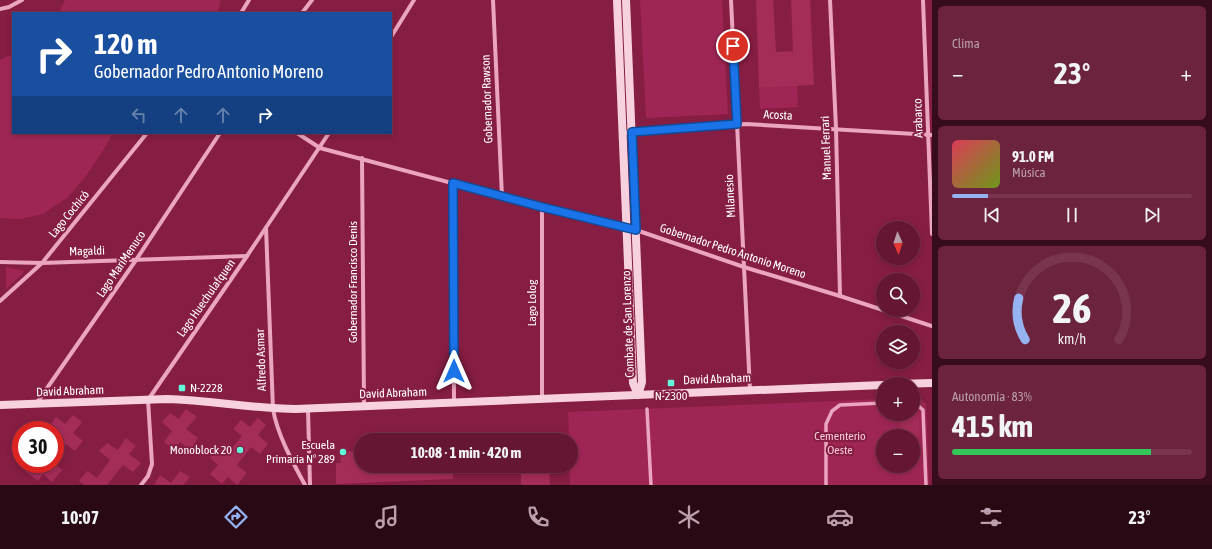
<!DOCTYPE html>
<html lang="es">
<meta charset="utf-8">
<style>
body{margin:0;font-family:"Asap Condensed",sans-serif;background:#6c233e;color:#f1f3f6;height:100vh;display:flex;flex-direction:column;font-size:15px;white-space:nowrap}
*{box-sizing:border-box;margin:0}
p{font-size:13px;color:#bb9fac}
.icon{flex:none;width:22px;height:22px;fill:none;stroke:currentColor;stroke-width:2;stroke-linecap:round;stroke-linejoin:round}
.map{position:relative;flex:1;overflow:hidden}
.details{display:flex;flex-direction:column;gap:6px;padding:6px;background:#370c1c;width:280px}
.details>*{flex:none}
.top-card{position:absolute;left:12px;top:12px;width:380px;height:122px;border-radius:0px;box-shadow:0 2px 6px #0003,0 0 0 1px #78354d;background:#1a4fa0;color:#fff;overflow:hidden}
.needle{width:26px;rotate:177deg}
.buttons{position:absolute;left:876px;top:221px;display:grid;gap:8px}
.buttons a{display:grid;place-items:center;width:44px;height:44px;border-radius:50%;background:#641632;box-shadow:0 2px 6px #0003,0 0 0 1px #78354d;font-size:20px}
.speed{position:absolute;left:12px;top:421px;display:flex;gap:8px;font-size:20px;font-weight:700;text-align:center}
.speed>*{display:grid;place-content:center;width:52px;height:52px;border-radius:50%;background:#641632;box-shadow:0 2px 6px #0003,0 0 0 1px #78354d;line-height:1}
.speed .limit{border:6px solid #d22;background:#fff;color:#111}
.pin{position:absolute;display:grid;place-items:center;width:34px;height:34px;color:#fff;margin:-17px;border:2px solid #fff;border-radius:50%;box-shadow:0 1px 4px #0007}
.me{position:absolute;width:44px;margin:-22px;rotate:0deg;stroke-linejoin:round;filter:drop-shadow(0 0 3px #0008)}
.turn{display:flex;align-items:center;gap:14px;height:84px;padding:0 16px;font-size:18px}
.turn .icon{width:52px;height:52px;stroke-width:2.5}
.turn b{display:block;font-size:28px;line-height:34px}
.lanes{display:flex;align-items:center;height:38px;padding:0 16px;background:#0003;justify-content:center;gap:20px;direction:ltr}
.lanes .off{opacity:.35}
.big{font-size:30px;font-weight:700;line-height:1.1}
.details .tile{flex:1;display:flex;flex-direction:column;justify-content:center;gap:6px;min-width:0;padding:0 14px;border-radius:6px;background:#6c233e}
.details .dial{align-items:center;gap:0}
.dial svg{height:104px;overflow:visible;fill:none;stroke:#78354d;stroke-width:7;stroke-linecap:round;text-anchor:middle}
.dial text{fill:#f1f3f6;stroke:none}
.song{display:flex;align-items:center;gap:12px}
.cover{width:48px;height:48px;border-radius:6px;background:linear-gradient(135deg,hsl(350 70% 55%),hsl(80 70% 35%))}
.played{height:4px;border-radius:2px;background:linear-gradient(90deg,#95b2f1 15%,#78354d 15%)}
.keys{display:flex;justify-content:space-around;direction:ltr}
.heat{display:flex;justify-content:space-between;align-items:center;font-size:22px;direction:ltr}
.charge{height:6px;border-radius:3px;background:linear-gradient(90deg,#34c759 83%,#78354d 0)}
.trip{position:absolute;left:354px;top:433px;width:224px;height:40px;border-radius:20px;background:#641632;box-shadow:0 2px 6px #0003,0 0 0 1px #78354d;font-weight:700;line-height:40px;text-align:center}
.tab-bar{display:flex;height:64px;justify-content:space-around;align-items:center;background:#280914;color:#bb9fac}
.tab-bar .icon{width:28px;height:28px}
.tab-bar .selected{color:#95b2f1}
.tab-bar b{font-size:18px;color:#f1f3f6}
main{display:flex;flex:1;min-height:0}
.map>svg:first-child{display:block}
.green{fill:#9f2654;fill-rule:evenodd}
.building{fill:#a42c59}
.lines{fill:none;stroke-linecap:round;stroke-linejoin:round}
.pedestrian{stroke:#eba5c0;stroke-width:3.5}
.minor{stroke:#eba5c0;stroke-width:4}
.secondary{stroke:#f8d1df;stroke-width:8}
.route-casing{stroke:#114b97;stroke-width:10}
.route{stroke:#1a73e8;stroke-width:7}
.poi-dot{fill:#63fbda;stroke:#861d43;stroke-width:1.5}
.labels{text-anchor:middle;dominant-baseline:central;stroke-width:4;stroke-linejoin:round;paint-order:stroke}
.street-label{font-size:12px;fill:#fff;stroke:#861d43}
.poi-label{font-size:12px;fill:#fff;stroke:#861d43;text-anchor:end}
.park-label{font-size:12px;fill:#f8cadc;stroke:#861d43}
</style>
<main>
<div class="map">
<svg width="932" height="485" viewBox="0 0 932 485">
<rect width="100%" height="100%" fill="#861d43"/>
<g class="green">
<polygon points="65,0 221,0 217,13 59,13"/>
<polygon points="640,0 722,0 728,114 646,118"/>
<polygon points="13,54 13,133 113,133 105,147 86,176 67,198 43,214 21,219 0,218 0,60"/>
<polygon points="797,86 798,107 760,109 759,88"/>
<polygon points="6,267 25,271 6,289"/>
<path d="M913,397H918L926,404L929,485H570L569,466H571V440H569L568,412L883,399V414H913ZM883,436H913V466H883Z"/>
</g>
<g class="building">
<polygon points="756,0 773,0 776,52 793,51 791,0 810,0 814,85 759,88"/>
<polygon points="186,409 197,417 186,429 198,438 190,450 180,442 174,451 164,442 172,431 162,422 170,413 179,419"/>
<polygon points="900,414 919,414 919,436 901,436"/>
<polygon points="73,415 82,422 73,433 83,441 75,451 66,444 55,458 55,430 53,430 48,427 56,417 65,424"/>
<polygon points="258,418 266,425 258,435 268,444 260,454 251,447 237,465 247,473 237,485 228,477 222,484 210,474 218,465 210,458 219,446 228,453 242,436 233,429 241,420 250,427"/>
<polygon points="126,438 136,446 129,454 141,463 133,472 123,465 107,485 84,485 79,481 87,471 97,478 110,460 99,451 107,443 118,450"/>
<polygon points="361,451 361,466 452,466 453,479 336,484 336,463 341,463 340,452"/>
<polygon points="31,464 55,464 62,470 52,482 43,474 38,481 25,471"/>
<polygon points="521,466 549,466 550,485 521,485"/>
<polygon points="180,471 190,477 183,485 154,485 160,475 171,483"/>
</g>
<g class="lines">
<g class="pedestrian">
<polyline points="913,401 923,410 926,485"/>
<polyline points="647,409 651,485"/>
<polyline points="826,485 826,424 832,411 840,405 883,403"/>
</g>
<g class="minor">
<polyline points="493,0 502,197"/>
<polyline points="731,0 750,390"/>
<polyline points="830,0 836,128 840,296"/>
<polyline points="923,0 932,234"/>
<polyline points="0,9 9,7 22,0"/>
<polyline points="241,13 249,0"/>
<polyline points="302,13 312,0"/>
<polyline points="391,37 414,0"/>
<polyline points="297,133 320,148 542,207 636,230 744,267 840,296 932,326"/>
<polyline points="623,133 746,124 932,135"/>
<polyline points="362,158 364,406"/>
<polyline points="453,183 454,402"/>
<polyline points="542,207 542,399"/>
<path d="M266,228L273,409C277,434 293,463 305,485"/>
<polyline points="0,262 42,263 247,256"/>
<polyline points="0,301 42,263 147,133"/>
<polyline points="36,404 136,260 220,133"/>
<polyline points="308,409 310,485"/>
<polyline points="141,485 148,476 152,464 148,400 247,256 329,133"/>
</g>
<g class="secondary">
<polyline points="617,0 633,383 638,395"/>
<polyline points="626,0 642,382 638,395"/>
<polyline points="897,384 932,383"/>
<path d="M0,405L167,399C211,400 253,409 296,409L883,385"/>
</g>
</g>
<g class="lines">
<g class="route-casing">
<polyline id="route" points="454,371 453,183 542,207 636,230 632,132 737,124 733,46"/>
</g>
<use href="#route" class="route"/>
</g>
<g class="poi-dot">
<rect x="667" y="379" width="8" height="8" rx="2"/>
<rect x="178" y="384" width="8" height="8" rx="2"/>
<circle cx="240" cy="450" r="4"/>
<circle cx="343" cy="452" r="4"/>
</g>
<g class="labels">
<g class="street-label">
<text transform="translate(487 99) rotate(-92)">Gobernador Rawson</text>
<text transform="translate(778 115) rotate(3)">Acosta</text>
<text transform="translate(918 118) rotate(-92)">Arabarco</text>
<text transform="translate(826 148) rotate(-92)">Manuel Ferrari</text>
<text transform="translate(730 196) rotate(-93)">Milanesio</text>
<text transform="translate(69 214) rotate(-51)">Lago Cochicó</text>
<text transform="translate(87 251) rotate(-2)">Magaldi</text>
<text transform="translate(733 251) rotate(18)">Gobernador Pedro Antonio Moreno</text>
<text transform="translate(121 264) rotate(-56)">Lago MariMenuco</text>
<text transform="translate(353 282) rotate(-90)">Gobernador Francisco Denis</text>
<text transform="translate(206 298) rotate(-55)">Lago Huechulafquen</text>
<text transform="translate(532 303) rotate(-90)">Lago Lolog</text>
<text transform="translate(628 324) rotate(-92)">Combate de San Lorenzo</text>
<text transform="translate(261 360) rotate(-92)">Alfredo Asmar</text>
<text transform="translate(717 379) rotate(-2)">David Abraham</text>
<text transform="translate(70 391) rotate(-2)">David Abraham</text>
<text transform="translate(393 393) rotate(-2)">David Abraham</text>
</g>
<g class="poi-label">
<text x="190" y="388" text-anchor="start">N-2228</text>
<text x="671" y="396" text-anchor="middle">N-2300</text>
<text x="335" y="445">Escuela<tspan x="335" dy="14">Primaria N° 289</tspan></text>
<text x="232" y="450">Monoblock 20</text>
</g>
<g class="park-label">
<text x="840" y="436">Cementerio<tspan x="840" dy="14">Oeste</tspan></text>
</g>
</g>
</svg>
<div class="buttons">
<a><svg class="needle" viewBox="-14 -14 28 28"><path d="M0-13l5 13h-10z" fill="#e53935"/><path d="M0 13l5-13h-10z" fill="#bb9fac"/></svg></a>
<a><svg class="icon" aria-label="search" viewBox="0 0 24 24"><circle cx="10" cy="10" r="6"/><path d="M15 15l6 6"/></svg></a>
<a><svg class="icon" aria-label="layers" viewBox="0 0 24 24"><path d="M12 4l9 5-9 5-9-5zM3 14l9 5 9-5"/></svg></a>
<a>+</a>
<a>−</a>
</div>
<div class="speed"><div class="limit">30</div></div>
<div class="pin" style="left:733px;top:46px;background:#d93025"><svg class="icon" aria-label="arrive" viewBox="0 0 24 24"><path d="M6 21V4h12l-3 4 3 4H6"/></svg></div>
<svg class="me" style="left:454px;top:371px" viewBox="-20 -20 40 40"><path d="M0-17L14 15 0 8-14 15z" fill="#1a73e8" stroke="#fff" stroke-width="4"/></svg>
<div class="trip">10:08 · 1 min · 420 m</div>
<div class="top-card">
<div class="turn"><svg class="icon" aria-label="right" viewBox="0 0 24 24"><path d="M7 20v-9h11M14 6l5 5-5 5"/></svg><div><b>120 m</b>Gobernador Pedro Antonio Moreno</div></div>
<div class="lanes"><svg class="icon off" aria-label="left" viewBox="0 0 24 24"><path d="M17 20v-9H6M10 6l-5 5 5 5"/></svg><svg class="icon off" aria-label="ahead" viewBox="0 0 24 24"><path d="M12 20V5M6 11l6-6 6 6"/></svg><svg class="icon off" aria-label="ahead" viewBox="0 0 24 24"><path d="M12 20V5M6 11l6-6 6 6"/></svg><svg class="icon" aria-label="right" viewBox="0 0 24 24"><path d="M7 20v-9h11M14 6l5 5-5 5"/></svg></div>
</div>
</div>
<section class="details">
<div class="tile"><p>Clima</p>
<div class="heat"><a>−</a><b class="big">23°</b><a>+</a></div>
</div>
<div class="tile">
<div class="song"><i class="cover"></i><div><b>91.0 FM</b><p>Música</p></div></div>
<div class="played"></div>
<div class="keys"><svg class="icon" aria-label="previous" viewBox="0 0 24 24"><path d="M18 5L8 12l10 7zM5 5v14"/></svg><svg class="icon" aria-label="pause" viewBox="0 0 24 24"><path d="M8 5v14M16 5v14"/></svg><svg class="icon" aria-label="next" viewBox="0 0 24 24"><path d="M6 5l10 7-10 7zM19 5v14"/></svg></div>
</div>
<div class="tile dial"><svg viewBox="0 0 100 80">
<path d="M14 69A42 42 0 1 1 86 69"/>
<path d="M14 69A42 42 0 0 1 9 37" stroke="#95b2f1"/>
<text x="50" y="56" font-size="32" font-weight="700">26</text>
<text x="50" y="72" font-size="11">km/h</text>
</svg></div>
<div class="tile"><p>Autonomía · 83%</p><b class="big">415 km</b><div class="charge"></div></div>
</section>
</main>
<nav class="tab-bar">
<b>10:07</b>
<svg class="icon selected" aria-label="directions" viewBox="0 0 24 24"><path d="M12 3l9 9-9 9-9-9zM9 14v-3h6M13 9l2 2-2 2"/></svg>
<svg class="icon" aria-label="music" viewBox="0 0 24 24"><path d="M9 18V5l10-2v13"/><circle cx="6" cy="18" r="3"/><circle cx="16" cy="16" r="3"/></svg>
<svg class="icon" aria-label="phone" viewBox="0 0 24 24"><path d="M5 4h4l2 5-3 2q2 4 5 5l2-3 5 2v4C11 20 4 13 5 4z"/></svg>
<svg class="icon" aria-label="climate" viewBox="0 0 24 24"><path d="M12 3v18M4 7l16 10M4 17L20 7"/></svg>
<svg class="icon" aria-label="car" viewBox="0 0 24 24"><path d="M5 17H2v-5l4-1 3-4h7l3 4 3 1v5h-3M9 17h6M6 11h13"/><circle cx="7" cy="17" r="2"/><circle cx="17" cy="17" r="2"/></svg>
<svg class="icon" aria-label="filters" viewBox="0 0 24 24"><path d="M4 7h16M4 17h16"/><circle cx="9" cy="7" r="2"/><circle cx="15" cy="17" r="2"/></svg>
<b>23°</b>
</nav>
